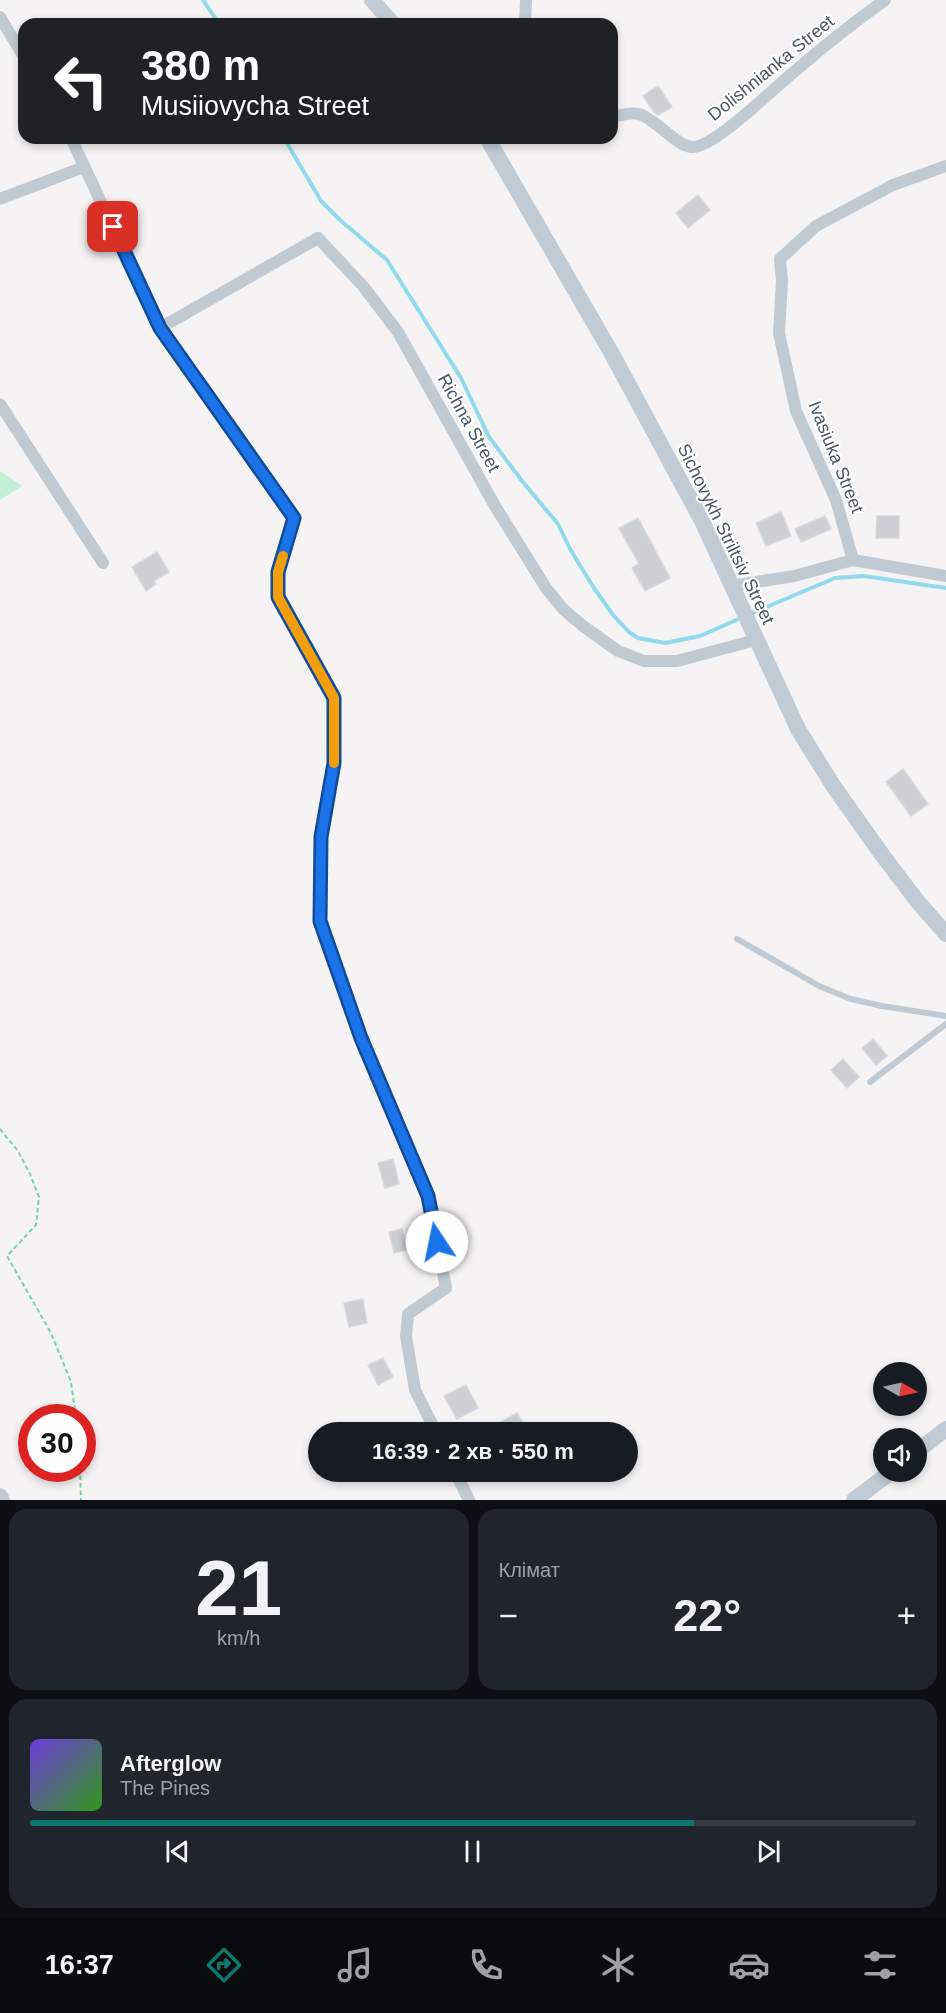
<!DOCTYPE html>
<html lang="uk">
<meta charset="utf-8">
<style>
body{margin:0;font-family:Arial,sans-serif;background:#20242c;color:#f1f3f6;height:100vh;display:flex;flex-direction:column;font-size:22px;white-space:nowrap}
*{box-sizing:border-box;margin:0}
p{font-size:20px;color:#9ea1a6}
.icon{flex:none;width:33px;height:33px;fill:none;stroke:currentColor;stroke-width:2;stroke-linecap:round;stroke-linejoin:round}
.map{position:relative;height:1500px;overflow:hidden}
.drawer{display:flex;flex-direction:column;gap:9px;padding:9px;background:#0d0f14;flex:1}
.drawer>*{flex:none}
.banner{position:absolute;left:18px;top:18px;width:600px;height:126px;border-radius:18px;box-shadow:0 3px 9px #0003;background:#202124;color:#fff;overflow:hidden}
.needle{width:39px;rotate:99deg}
.tools{position:absolute;left:873px;top:1362px;display:grid;gap:12px}
.tools a{display:grid;place-items:center;width:54px;height:54px;border-radius:50%;background:#171b24;box-shadow:0 3px 9px #0003;font-size:30px}
.speed{position:absolute;left:18px;top:1404px;display:flex;gap:12px;font-size:30px;font-weight:700;text-align:center}
.speed>*{display:grid;place-content:center;width:78px;height:78px;border-radius:50%;background:#171b24;box-shadow:0 3px 9px #0003;line-height:1}
.speed .limit{border:9px solid #d22;background:#fff;color:#111}
.pin{position:absolute;display:grid;place-items:center;width:51px;height:51px;color:#fff;margin:-26px;border-radius:12px;box-shadow:0 3px 9px #0006}
.me{position:absolute;width:66px;margin:-33px;rotate:349deg;stroke-linejoin:round;filter:drop-shadow(0 0 4px #0008)}
.turn{display:flex;align-items:center;gap:21px;height:126px;padding:0 24px;font-size:27px}
.turn .icon{width:78px;height:78px;stroke-width:2.5}
.turn b{display:block;font-size:42px;line-height:51px}
.big{font-size:45px;font-weight:800;line-height:1.1}
.drawer .tile{flex:1;display:flex;flex-direction:column;justify-content:center;gap:9px;min-width:0;padding:0 21px;border-radius:18px;background:#20242c}
.drawer .dial{align-items:center;gap:0}
.dial b{font-size:78px;line-height:1}
.song{display:flex;align-items:center;gap:18px}
.cover{width:72px;height:72px;border-radius:9px;background:linear-gradient(135deg,hsl(260 70% 55%),hsl(110 70% 35%))}
.played{height:6px;border-radius:3px;background:linear-gradient(90deg,#0f766e 75%,#363941 75%)}
.keys{display:flex;justify-content:space-around;direction:ltr}
.heat{display:flex;justify-content:space-between;align-items:center;font-size:33px;direction:ltr}
.drawer .tiles{flex:1;display:grid;gap:9px;grid-template-columns:1fr 1fr}
.tile:last-child{grid-column:span 2}
.trip{position:absolute;left:308px;top:1422px;width:330px;height:60px;border-radius:30px;background:#171b24;box-shadow:0 3px 9px #0003;font-weight:800;line-height:60px;text-align:center}
.tab-bar{display:flex;height:96px;justify-content:space-around;align-items:center;background:#090b0e;color:#9ea1a6}
.tab-bar .icon{width:42px;height:42px}
.tab-bar .active{color:#0f766e}
.tab-bar b{font-size:27px;color:#f1f3f6}
.map>svg:first-child{display:block}
.green{fill:#c3f1d5}
.lines{fill:none;stroke-linecap:round;stroke-linejoin:round}
.stream{stroke:#90daee;stroke-width:4}
.building{fill:#cdcfd5;stroke:#d7d9de;stroke-width:1.5}
.path{stroke:#7ad0a6;stroke-width:2;stroke-dasharray:4.5 3;stroke-linecap:butt}
.lane{stroke:#c1cad2;stroke-width:6}
.street{stroke:#c1cad2;stroke-width:12}
.secondary{stroke:#c1cbd6;stroke-width:16}
.route-casing{stroke:#114b97;stroke-width:15}
.route{stroke:#1a73e8;stroke-width:10}
.slow{stroke:#f59e0b;stroke-width:10}
.labels{text-anchor:middle;dominant-baseline:central;stroke-width:4.5;stroke-linejoin:round;paint-order:stroke}
.street-label{font-size:18px;fill:#4a5661;stroke:#fff}
</style>
<div class="map">
<svg width="946" height="1500" viewBox="0 0 946 1500">
<rect width="100%" height="100%" fill="#f5f3f3"/>
<polygon class="green" points="0,471 22,486 0,500"/>
<g class="lines">
<g class="stream">
<polyline points="203,0 219,24"/>
<polyline points="284,138 321,201 340,220 387,260 461,378 489,437 522,481 558,524 570,549 592,585 613,615 629,632 638,638 665,643 700,636 743,617"/>
<polyline points="750,614 835,578 864,576 946,588"/>
</g>
</g>
<g class="building">
<polygon points="658,86 672,107 658,115 654,112 643,96"/>
<polygon points="698,195 710,210 688,228 676,213"/>
<polygon points="781,512 791,536 766,546 756,523"/>
<polygon points="825,516 831,529 801,542 795,529"/>
<polygon points="877,516 899,516 899,538 876,538"/>
<polygon points="638,518 670,578 645,591 632,568 639,564 619,528"/>
<polygon points="157,552 169,572 154,581 156,584 146,591 132,567"/>
<polygon points="903,769 928,804 911,816 886,782"/>
<polygon points="873,1039 887,1056 876,1065 862,1048"/>
<polygon points="843,1059 859,1077 847,1088 831,1070"/>
<polygon points="393,1159 399,1184 385,1188 378,1163"/>
<polygon points="402,1229 407,1250 394,1253 389,1232"/>
<polygon points="363,1299 367,1323 349,1327 344,1303"/>
<polygon points="383,1358 393,1377 378,1385 368,1365"/>
<polygon points="466,1385 478,1408 457,1419 444,1396"/>
<polygon points="517,1413 528,1432 483,1432"/>
</g>
<g class="lines">
<g class="path">
<polyline points="0,1129 18,1151 30,1174 39,1197 36,1225 7,1256 51,1333 71,1382 76,1418"/>
<polyline points="80,1468 81,1500"/>
</g>
<g class="lane">
<polyline points="737,939 819,986 851,999 882,1006 946,1016"/>
<polyline points="870,1082 946,1024"/>
</g>
<g class="street">
<polyline points="0,17 24,57"/>
<polyline points="525,24 526,0"/>
<path d="M612,117C620,115 631,112 639,114C656,119 678,148 693,147C716,146 775,87 795,71C824,46 854,22 885,0"/>
<polyline points="71,138 160,328 294,518 278,572 278,597 334,698 335,763 321,837 320,921 361,1038 428,1196 446,1288 408,1314 406,1336 415,1390 436,1432"/>
<polyline points="0,199 84,167"/>
<polyline points="160,328 318,238 363,286 398,332 495,506 546,588 563,609 583,626 618,651 644,661 677,661 756,640"/>
<polyline points="0,404 103,563"/>
<polyline points="853,560 836,500 796,411 779,333 782,281 780,259 816,226 893,185 946,166"/>
<polyline points="731,586 794,576 853,560 946,576"/>
<polyline points="455,1472 469,1500"/>
</g>
<g class="secondary">
<polyline points="372,0 393,24"/>
<polyline points="487,138 612,354 702,521 798,729 834,787 883,856 918,902 946,934"/>
<polyline points="916,1452 946,1429"/>
<polyline points="0,1496 2,1500"/>
<polyline points="854,1500 891,1472"/>
</g>
</g>
<g class="lines">
<g class="route-casing">
<polyline id="route" points="113,227 160,328 294,518 278,572 278,597 334,698 334,763 321,837 320,921 361,1038 428,1196 437,1242"/>
</g>
<use href="#route" class="route"/>
<polyline class="slow" points="283,556 278,572 278,597 334,698 334,763"/>
</g>
<g class="labels">
<g class="street-label">
<text transform="translate(771 68) rotate(-39)">Dolishnianka Street</text>
<text transform="translate(469 423) rotate(61)">Richna Street</text>
<text transform="translate(836 457) rotate(68)">Ivasiuka Street</text>
<text transform="translate(726 534) rotate(64)">Sichovykh Striltsiv Street</text>
</g>
</g>
</svg>
<div class="tools">
<a><svg class="needle" viewBox="-14 -14 28 28"><path d="M0-13l5 13h-10z" fill="#e53935"/><path d="M0 13l5-13h-10z" fill="#9ea1a6"/></svg></a>
<a><svg class="icon" aria-label="sound" viewBox="0 0 24 24"><path d="M4 9h4l5-4v14l-5-4H4zM17 9q2 3 0 6"/></svg></a>
</div>
<div class="speed"><div class="limit">30</div></div>
<div class="pin" style="left:113px;top:227px;background:#d93025"><svg class="icon" aria-label="arrive" viewBox="0 0 24 24"><path d="M6 21V4h12l-3 4 3 4H6"/></svg></div>
<svg class="me" style="left:437px;top:1242px" viewBox="-20 -20 40 40"><circle r="19" fill="#fff"/><path d="M0-13L10 11 0 6-10 11z" fill="#1a73e8"/></svg>
<div class="trip">16:39 · 2 хв · 550 m</div>
<div class="banner">
<div class="turn"><svg class="icon" aria-label="left" viewBox="0 0 24 24"><path d="M17 20v-9H6M10 6l-5 5 5 5"/></svg><div><b>380 m</b>Musiiovycha Street</div></div>
</div>
</div>
<section class="drawer">
<div class="tiles">
<div class="tile dial"><b>21</b><p>km/h</p></div>
<div class="tile"><p>Клімат</p>
<div class="heat"><a>−</a><b class="big">22°</b><a>+</a></div>
</div>
<div class="tile">
<div class="song"><i class="cover"></i><div><b>Afterglow</b><p>The Pines</p></div></div>
<div class="played"></div>
<div class="keys"><svg class="icon" aria-label="previous" viewBox="0 0 24 24"><path d="M18 5L8 12l10 7zM5 5v14"/></svg><svg class="icon" aria-label="pause" viewBox="0 0 24 24"><path d="M8 5v14M16 5v14"/></svg><svg class="icon" aria-label="next" viewBox="0 0 24 24"><path d="M6 5l10 7-10 7zM19 5v14"/></svg></div>
</div>
</div>
</section>
<nav class="tab-bar">
<b>16:37</b>
<svg class="icon active" aria-label="directions" viewBox="0 0 24 24"><path d="M12 3l9 9-9 9-9-9zM9 14v-3h6M13 9l2 2-2 2"/></svg>
<svg class="icon" aria-label="music" viewBox="0 0 24 24"><path d="M9 18V5l10-2v13"/><circle cx="6" cy="18" r="3"/><circle cx="16" cy="16" r="3"/></svg>
<svg class="icon" aria-label="phone" viewBox="0 0 24 24"><path d="M5 4h4l2 5-3 2q2 4 5 5l2-3 5 2v4C11 20 4 13 5 4z"/></svg>
<svg class="icon" aria-label="climate" viewBox="0 0 24 24"><path d="M12 3v18M4 7l16 10M4 17L20 7"/></svg>
<svg class="icon" aria-label="car" viewBox="0 0 24 24"><path d="M5 17H2v-5l4-1 3-4h7l3 4 3 1v5h-3M9 17h6M6 11h13"/><circle cx="7" cy="17" r="2"/><circle cx="17" cy="17" r="2"/></svg>
<svg class="icon" aria-label="filters" viewBox="0 0 24 24"><path d="M4 7h16M4 17h16"/><circle cx="9" cy="7" r="2"/><circle cx="15" cy="17" r="2"/></svg>
</nav>
